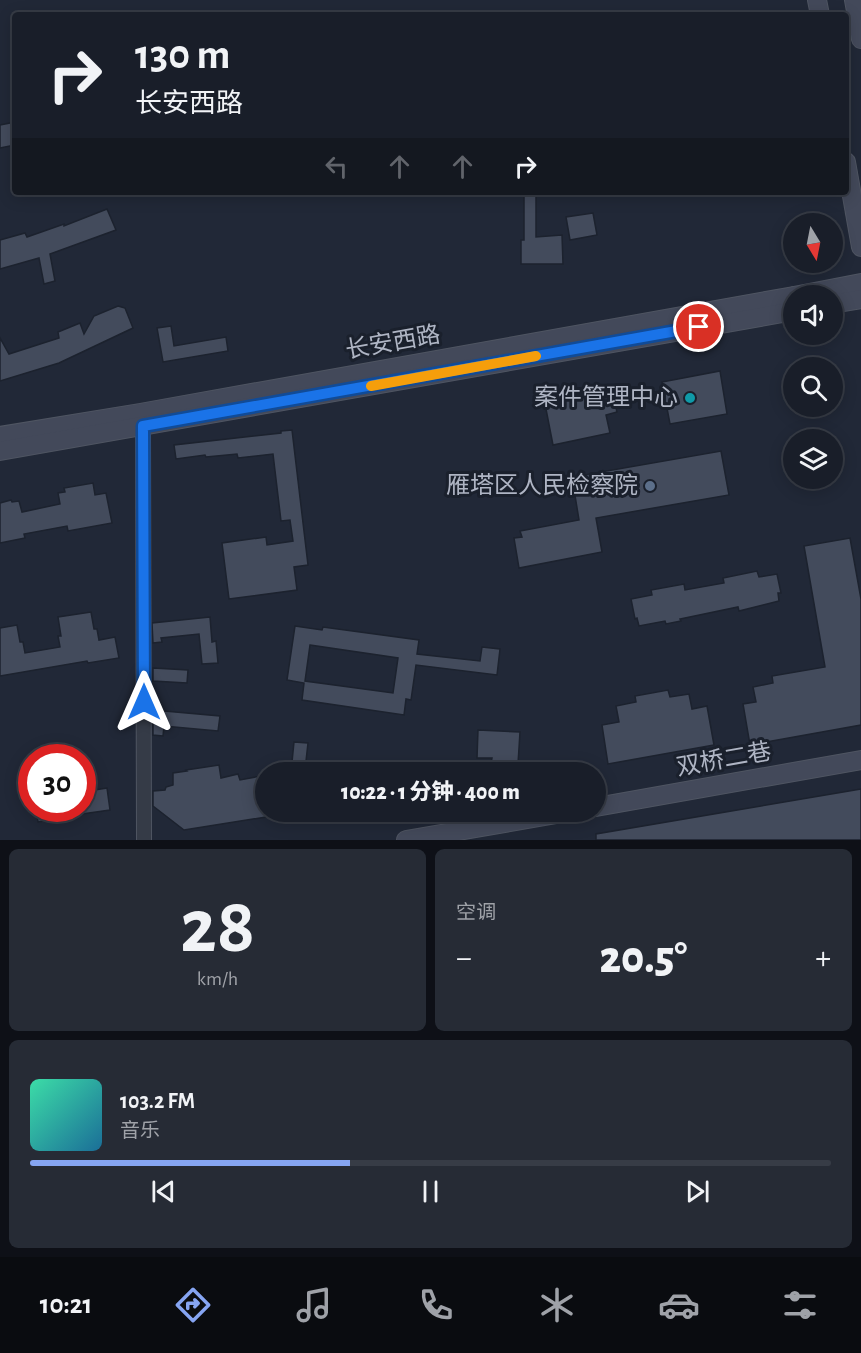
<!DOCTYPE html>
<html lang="zh">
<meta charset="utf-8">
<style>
body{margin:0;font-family:"Alegreya Sans","Noto Sans SC",sans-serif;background:#262b35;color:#f1f3f6;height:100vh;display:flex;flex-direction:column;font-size:22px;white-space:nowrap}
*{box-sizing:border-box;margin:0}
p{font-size:20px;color:#9fa2a8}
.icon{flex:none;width:33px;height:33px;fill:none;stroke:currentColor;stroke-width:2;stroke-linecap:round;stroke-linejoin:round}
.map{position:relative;height:840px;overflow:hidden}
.drawer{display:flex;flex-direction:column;gap:9px;padding:9px;background:#0e1017;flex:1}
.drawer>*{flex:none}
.top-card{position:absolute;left:12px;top:12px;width:837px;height:183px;border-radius:6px;box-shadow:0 3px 15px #0003,0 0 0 2px #373c46;background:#191e29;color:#f1f3f6;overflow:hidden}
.needle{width:39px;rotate:170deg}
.fabs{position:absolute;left:783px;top:213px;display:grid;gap:12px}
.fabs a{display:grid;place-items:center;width:60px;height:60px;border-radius:50%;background:#191e29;box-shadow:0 3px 15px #0003,0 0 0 2px #373c46;font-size:30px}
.speed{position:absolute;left:18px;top:744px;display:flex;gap:12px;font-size:30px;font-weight:700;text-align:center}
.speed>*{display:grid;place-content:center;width:78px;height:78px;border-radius:50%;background:#191e29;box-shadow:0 3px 15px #0003,0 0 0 2px #373c46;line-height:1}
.speed .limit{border:9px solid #d22;background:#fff;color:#111}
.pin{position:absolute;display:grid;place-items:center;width:51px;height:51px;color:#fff;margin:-26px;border:3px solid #fff;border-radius:50%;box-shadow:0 2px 6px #0007}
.me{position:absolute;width:66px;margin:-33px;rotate:0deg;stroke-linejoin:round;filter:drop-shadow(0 0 4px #0008)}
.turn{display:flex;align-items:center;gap:21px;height:126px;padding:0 24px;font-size:27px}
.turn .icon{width:78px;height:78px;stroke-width:2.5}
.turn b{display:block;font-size:42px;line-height:51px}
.lanes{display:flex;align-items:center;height:57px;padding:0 24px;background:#0003;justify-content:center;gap:30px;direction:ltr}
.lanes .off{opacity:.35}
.big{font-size:45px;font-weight:800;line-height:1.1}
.drawer .widget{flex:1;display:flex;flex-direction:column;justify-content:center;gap:9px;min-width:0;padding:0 21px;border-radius:9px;background:#262b35}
.drawer .dial{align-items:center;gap:0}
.dial b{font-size:78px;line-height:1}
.song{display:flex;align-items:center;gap:18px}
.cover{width:72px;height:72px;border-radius:9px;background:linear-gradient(135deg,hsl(160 70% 55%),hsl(200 70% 35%))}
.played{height:6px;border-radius:3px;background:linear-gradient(90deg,#86a5f2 40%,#373c46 40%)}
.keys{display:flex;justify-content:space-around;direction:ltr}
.heat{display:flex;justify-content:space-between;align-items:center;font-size:33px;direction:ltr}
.drawer .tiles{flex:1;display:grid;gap:9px;grid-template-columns:1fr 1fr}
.widget:last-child{grid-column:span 2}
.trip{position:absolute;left:255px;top:762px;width:351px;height:60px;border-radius:30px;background:#191e29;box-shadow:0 3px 15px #0003,0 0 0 2px #373c46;font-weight:800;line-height:60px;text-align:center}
.menu{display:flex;height:96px;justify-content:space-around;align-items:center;background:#0a0c10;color:#9fa2a8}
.menu .icon{width:42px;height:42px}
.menu .selected{color:#86a5f2}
.menu b{font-size:27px;color:#f1f3f6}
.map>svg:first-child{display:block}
.building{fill:#434b5c;stroke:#1c222e;stroke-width:1.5;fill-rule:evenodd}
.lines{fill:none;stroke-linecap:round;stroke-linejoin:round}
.street-casing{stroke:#4f5562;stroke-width:16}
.secondary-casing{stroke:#4f5562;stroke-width:20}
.street{stroke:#353b47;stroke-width:14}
.secondary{stroke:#43495a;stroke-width:18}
.route-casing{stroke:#114b97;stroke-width:15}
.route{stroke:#1a73e8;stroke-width:10}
.slow{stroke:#f59e0b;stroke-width:10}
.culture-dot{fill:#0f9aa8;stroke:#1a202c;stroke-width:2}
.service-dot{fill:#5c6f8a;stroke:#1a202c;stroke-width:2}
.labels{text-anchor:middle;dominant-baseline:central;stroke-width:6;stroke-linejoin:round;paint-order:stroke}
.street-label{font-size:24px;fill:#afb5c4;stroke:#1a202c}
.poi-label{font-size:24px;fill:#afb5c4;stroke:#1a202c;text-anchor:end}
</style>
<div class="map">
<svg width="861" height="840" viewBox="0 0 861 840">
<rect width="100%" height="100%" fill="#212837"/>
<g class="building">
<polygon points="15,122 15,145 0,148 0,125"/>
<polygon points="524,192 536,192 536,237 562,235 563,264 521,264 521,240 524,240"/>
<polygon points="107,209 116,230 50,254 55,281 44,284 39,258 0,269 0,240 25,233 27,237 64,224 64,226"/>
<polygon points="593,213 597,235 570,240 566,217"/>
<polygon points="118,306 125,308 133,328 59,363 0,381 0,338 9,354 59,338 58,332 80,323 84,334 94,316"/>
<polygon points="171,326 174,346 226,337 228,351 163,362 157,328"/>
<polygon points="720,371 727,414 670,424 666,403 656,405 654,392 664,391 662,382"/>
<polygon points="601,392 603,401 614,399 617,412 606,415 610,433 553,445 545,404"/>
<polygon points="292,430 308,565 294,567 297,590 229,599 222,543 266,537 267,545 293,541 290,520 281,521 273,454 238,458 237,454 206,457 205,455 176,459 174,445 281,433 281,431"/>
<polygon points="721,451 729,495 596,518 602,552 519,568 514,538 522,537 520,531 579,520 572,477"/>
<polygon points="93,483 95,495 106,493 112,523 68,531 67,526 24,534 25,538 0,543 0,503 11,500 12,502 19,501 22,512 60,504 58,493 65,492 64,488"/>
<polygon points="850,538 861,599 861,725 750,745 743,704 756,702 753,687 773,683 772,676 825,667 804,546"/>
<polygon points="757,571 759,577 777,574 781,593 778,593 779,601 739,611 738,607 680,619 681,621 666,624 665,621 639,626 637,618 635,619 631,599 652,595 651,590 684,584 685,590 724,583 723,578"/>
<polygon points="91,612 94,629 97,629 99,640 115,637 119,658 88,663 87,661 0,676 0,628 17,625 20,642 23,642 25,653 60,647 58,636 61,636 58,617"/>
<polygon points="210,617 212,642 216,641 218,663 202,664 199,634 161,638 162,642 153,643 152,623"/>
<path d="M295,626L322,630L323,627L419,640L417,654L480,661L482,647L500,649L497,675L416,665L411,700L406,699L404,715L302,700L304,683L287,680ZM310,645L398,658L393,693L305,681Z"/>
<polygon points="153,668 188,670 187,683 153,681"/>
<polygon points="668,690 670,697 689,694 692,709 707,706 714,745 608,764 602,725 619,722 616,706 636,702 635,696"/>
<polygon points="153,710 220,716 218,731 164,726 163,736 153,735"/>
<polygon points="478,730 520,732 518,764 491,763 492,758 477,758"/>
<polygon points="294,742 308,743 306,761 354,764 353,772 291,772"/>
<polygon points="219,765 221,778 238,774 240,780 266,775 266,817 184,830 153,806 153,791 165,790 166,787 173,785 173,773 187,771 186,770"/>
<polygon points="107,788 110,810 82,814 82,792"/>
<polygon points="861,789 861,840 596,840 596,834"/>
<polygon points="36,808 79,808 80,815 38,822"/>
</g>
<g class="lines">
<g class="street-casing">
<polyline id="street" points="141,418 143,426 144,840"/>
</g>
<g class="secondary-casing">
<g id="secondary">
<polyline points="817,0 820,15"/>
<polyline points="854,0 861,39"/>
<polyline points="846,162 861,247"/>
<polyline points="794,296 861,283"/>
<polyline points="832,304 861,299"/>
<polyline points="0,436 140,413 794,296"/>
<polyline points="0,451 794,311"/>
<polyline points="596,807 861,760"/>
<polyline points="406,840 568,812"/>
</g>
</g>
<use href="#street" class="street"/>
<use href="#secondary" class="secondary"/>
</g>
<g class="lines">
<g class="route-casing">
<polyline id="route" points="144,702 143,426 699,327"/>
</g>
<use href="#route" class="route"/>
<polyline class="slow" points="371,386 536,356"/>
</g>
<circle class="culture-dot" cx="690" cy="398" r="6"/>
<circle class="service-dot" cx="650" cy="486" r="6"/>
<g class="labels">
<g class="street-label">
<text transform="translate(393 343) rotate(-10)">长安西路</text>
<text transform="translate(724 760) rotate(-10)">双桥二巷</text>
</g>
<g class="poi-label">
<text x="678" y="398">案件管理中心</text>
<text x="638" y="486">雁塔区人民检察院</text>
</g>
</g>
</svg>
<div class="fabs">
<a><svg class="needle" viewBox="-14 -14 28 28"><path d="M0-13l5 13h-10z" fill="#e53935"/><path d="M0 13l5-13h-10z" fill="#9fa2a8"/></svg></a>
<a><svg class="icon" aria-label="sound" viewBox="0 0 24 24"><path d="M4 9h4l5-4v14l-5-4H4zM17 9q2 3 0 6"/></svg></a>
<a><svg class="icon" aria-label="search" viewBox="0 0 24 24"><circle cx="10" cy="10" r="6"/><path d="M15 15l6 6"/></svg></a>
<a><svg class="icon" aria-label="layers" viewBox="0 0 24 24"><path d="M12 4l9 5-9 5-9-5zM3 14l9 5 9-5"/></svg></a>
</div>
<div class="speed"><div class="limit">30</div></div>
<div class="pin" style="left:699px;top:327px;background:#d93025"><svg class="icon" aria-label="arrive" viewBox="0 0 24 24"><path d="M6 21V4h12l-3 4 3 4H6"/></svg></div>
<svg class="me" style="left:144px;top:702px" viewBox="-20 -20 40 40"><path d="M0-17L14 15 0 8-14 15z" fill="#1a73e8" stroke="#fff" stroke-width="4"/></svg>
<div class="trip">10:22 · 1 分钟 · 400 m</div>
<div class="top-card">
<div class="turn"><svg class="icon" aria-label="right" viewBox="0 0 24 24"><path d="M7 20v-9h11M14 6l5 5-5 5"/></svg><div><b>130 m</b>长安西路</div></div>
<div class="lanes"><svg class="icon off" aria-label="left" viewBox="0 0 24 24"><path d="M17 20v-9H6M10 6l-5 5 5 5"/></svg><svg class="icon off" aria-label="ahead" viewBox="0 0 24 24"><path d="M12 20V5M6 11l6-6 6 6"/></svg><svg class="icon off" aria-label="ahead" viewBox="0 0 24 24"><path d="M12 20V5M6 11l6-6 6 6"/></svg><svg class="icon" aria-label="right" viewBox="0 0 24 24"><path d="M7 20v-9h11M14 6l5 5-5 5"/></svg></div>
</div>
</div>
<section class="drawer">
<div class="tiles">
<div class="widget dial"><b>28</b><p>km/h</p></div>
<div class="widget"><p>空调</p>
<div class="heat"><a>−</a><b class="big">20.5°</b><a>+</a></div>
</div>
<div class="widget">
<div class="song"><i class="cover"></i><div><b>103.2 FM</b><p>音乐</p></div></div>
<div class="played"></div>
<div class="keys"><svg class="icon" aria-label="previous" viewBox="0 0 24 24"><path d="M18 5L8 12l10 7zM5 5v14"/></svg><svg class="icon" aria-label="pause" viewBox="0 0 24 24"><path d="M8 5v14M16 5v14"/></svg><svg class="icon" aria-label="next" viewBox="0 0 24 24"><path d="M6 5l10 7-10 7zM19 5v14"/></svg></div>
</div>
</div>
</section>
<nav class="menu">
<b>10:21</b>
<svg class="icon selected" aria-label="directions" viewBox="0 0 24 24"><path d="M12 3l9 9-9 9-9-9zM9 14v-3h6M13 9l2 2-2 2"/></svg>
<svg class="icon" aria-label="music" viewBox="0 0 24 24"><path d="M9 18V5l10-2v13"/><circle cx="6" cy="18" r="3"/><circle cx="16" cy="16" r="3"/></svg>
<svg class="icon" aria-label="phone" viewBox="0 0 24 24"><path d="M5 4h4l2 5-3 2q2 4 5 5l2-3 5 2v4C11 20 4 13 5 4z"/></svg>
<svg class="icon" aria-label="climate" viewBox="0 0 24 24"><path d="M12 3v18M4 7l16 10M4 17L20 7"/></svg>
<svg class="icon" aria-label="car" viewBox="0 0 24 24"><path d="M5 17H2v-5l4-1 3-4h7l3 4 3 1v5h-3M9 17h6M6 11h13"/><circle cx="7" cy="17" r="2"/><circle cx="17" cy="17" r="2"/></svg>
<svg class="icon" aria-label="filters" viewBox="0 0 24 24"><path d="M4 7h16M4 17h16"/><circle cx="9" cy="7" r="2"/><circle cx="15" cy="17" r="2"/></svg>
</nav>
